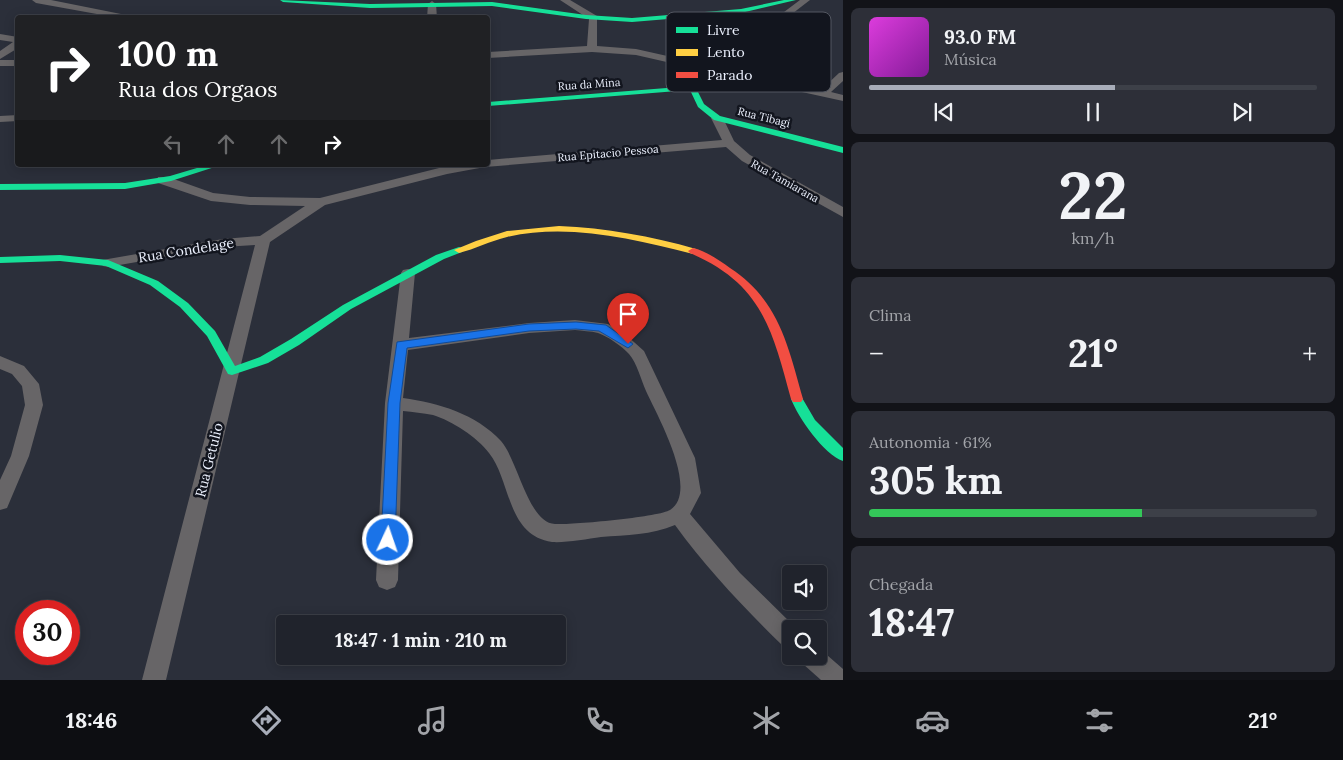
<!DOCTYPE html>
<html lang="pt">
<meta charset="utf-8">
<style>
body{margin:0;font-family:Lora,serif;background:#2d2f38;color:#f1f3f6;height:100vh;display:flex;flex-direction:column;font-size:19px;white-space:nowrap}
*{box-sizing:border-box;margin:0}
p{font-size:16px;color:#a2a4a9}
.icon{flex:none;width:28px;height:28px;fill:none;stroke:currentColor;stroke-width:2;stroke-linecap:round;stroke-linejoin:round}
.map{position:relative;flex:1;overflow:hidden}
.panel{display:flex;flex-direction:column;gap:8px;padding:8px;background:#121318;width:500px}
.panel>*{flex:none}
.hud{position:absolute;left:15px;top:15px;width:475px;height:152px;border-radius:5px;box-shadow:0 2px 12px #0003,0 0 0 1px #3d4048;background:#202124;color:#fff;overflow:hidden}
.controls{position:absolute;left:782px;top:565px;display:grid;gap:10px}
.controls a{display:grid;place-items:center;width:45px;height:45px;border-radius:5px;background:#20232c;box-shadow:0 2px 12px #0003,0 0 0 1px #3d4048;font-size:25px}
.speed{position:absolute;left:15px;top:600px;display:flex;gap:10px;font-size:25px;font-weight:700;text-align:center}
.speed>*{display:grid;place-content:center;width:65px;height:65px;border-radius:50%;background:#20232c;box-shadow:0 2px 12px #0003,0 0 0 1px #3d4048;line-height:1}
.speed .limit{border:8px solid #d22;background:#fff;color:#111}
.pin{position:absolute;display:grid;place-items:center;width:42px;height:42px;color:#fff;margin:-51px -21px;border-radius:50% 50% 50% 0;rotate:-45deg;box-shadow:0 0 5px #0007}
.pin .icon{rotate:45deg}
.me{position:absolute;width:55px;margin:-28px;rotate:3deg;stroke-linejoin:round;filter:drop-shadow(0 0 4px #0008)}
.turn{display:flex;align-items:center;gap:18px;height:105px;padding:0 20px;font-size:22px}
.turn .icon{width:65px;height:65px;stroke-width:2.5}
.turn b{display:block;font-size:35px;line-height:42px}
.lanes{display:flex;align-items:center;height:48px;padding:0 20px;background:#0003;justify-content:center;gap:25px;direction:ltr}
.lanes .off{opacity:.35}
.big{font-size:38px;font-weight:700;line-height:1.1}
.panel .widget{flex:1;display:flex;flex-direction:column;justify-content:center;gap:8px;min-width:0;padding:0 18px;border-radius:8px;background:#2d2f38}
.panel .dial{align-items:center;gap:0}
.dial b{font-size:65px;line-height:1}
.song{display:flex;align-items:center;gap:15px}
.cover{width:60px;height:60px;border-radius:8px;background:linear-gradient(135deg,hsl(300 70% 55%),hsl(290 70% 35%))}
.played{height:5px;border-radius:2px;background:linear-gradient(90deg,#a8adb9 55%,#3d4048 55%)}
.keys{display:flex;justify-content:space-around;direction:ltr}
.heat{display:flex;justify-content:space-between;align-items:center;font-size:28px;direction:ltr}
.charge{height:8px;border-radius:4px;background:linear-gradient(90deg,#34c759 61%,#3d4048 0)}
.trip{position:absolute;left:276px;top:615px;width:290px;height:50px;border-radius:5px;background:#20232c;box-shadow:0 2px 12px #0003,0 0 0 1px #3d4048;font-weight:700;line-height:50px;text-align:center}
.dock{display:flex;height:80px;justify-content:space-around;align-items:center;background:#0d0e12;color:#a2a4a9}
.dock .icon{width:35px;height:35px}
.dock .selected{color:#a8adb9}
.dock b{font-size:22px;color:#f1f3f6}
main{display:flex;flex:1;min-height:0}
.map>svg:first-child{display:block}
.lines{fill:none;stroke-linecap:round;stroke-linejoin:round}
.street{fill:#676567;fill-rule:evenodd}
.fast{fill:#16e098;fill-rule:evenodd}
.slow{fill:#ffcf43;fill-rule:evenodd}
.jam{fill:#f24e42;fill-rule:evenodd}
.route{fill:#1a73e8;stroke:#114b97}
.labels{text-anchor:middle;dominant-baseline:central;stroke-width:5;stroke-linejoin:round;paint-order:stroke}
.far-street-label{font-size:11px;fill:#ecf1fe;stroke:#12151e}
.street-label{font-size:14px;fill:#ecf1fe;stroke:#12151e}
.key{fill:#12151e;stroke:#535761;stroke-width:1}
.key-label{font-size:14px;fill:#ecf1fe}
</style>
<main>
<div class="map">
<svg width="843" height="680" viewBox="0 0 843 680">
<rect width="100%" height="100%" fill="#2b2f3a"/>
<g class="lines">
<g class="street">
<polygon points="32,0 51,0 141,18 119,18 36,3"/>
<polygon points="560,0 570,0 597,16 597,46 636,49 712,66 800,0 810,0 722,68 821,90 839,73 843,72 843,81 831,92 843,95 843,101 716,73 696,90 692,91 687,88 706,71 636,55 592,52 488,58 488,52 587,46 589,19"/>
<polygon points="432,1 436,4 437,18 427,18 428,4"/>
<polygon points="0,34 18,37 18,48 0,59 0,51 13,42 0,40"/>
<rect x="0" y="60" width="18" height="6"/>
<polygon points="18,115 18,121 0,122 0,116"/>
<polygon points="717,115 723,118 734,141 750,155 843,207 843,217 742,161 726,147 485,167 447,174 325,205 270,242 166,680 142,680 255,245 223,247 108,267 103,266 101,263 103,260 108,259 223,239 260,236 305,206 250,205 211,201 158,183 157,180 158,177 168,177 213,193 250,197 320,198 447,166 488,165 488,160 722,140 711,118"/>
<path d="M408,269L413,270L415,273L409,338L529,323L575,320L608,324L625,334L644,351L695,458L701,493L690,514L740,573L797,629H791V649L783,646C744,608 707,569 675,525C652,535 626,535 601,537C587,539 565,543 552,542C506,535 511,480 489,453C477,437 452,421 433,415C423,413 413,412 403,411L398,580L395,587L387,590L379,587L376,580L385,403L401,273L403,270ZM575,330C582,331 591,331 598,333C607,336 622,346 629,354C637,363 641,380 646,391C657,415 700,491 670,510C659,517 572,525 555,524C528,523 518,460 501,441C476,414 439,403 403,398L408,350L529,333Z"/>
<polygon points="0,356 24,366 39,384 43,405 29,456 7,508 0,510 0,480 11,456 25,405 22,386 12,374 0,369"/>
<polygon points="819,648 843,669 843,680 821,680 803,664 800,656 819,656"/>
</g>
<g class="fast">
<polygon points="280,0 370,4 492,2 586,15 632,18 741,9 784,0 796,0 741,13 632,22 586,19 492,6 370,8 283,2"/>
<polygon points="692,86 696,88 704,104 720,116 843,147 843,153 714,120 698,107 690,90 488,106 488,102"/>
<polygon points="207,165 221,165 171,181 125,189 0,190 0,184 125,183 170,176"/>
<polygon points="459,247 462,248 464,250 462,252 444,259 351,309 299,345 268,363 232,375 228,374 207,336 180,307 150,285 106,266 60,261 0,263 0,257 60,255 108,260 158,281 188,303 215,331 235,366 260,357 291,339 343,305 436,255"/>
<path d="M797,395L801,396L815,420L843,448V461C824,455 798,417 791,399L793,396Z"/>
</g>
<path class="slow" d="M559,226C606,228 651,236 696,249L698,251L693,254C632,239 569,223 507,237C490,241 475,249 459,253L454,250L476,241L507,231Z"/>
<path class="jam" d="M693,248C706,251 719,260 730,268C779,300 788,346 803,399L801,402H793L791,399C772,329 762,284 690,253L688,251Z"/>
</g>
<polygon class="route" points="576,322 606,325 633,344 628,348 599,331 576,329 529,331 407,348 400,403 395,540 393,545 388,547 383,545 381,540 388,403 397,342 529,324"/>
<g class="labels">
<g class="far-street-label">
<text transform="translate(589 84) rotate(-4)">Rua da Mina</text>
<text transform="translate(764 117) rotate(14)">Rua Tibagi</text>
<text transform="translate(608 153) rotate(-5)">Rua Epitacio Pessoa</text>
<text transform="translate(785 181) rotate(29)">Rua Tamiarana</text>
</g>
<g class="street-label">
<text transform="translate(186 250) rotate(-9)">Rua Condelage</text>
<text transform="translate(209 460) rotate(-76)">Rua Getulio</text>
</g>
</g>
<rect x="666" y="12" width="165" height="80" rx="8" class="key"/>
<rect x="676" y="27" width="22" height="6" fill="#16e098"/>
<rect x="676" y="49" width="22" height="7" fill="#ffcf43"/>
<rect x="676" y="72" width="22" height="6" fill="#f24e42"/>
<g class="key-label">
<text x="707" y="35">Livre</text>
<text x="707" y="57">Lento</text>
<text x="707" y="80">Parado</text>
</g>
</svg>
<div class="controls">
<a><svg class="icon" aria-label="sound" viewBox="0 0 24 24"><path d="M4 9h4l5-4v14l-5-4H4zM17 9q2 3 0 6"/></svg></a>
<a><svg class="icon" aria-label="search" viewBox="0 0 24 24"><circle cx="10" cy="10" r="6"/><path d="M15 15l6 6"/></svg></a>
</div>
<div class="speed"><div class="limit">30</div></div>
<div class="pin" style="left:628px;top:344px;background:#d93025"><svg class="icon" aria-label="arrive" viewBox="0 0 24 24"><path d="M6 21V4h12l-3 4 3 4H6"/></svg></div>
<svg class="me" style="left:388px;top:540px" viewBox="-20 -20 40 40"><circle r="17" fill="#1a73e8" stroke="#fff" stroke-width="3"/><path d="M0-11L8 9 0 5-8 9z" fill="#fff"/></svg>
<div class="trip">18:47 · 1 min · 210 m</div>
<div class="hud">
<div class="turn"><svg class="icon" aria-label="right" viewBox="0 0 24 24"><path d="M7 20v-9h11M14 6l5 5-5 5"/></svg><div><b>100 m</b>Rua dos Orgaos</div></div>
<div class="lanes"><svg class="icon off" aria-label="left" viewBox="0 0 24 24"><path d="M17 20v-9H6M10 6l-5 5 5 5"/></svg><svg class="icon off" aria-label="ahead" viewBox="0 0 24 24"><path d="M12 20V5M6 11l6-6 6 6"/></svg><svg class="icon off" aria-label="ahead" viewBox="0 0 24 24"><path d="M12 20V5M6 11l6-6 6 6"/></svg><svg class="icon" aria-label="right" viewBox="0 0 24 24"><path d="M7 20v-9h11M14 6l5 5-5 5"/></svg></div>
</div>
</div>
<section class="panel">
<div class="widget">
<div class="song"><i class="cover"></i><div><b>93.0 FM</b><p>Música</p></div></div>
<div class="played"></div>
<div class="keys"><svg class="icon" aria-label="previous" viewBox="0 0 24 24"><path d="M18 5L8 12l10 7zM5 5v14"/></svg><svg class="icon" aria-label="pause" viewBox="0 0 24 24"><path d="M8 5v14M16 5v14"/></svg><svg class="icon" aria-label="next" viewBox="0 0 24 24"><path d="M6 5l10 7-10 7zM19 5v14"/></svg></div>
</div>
<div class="widget dial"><b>22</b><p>km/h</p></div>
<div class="widget"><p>Clima</p>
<div class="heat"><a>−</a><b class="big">21°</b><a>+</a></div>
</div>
<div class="widget"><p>Autonomia · 61%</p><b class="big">305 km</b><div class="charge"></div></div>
<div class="widget"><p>Chegada</p><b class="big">18:47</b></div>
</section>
</main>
<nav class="dock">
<b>18:46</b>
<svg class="icon selected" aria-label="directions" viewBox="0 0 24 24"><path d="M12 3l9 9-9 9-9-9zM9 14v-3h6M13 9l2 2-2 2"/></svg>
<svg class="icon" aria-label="music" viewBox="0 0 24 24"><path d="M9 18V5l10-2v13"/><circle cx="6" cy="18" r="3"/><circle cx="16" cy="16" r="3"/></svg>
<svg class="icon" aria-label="phone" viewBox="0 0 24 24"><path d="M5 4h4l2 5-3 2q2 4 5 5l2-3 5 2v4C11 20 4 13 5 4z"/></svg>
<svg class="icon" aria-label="climate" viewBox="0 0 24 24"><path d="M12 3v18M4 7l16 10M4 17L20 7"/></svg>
<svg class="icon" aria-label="car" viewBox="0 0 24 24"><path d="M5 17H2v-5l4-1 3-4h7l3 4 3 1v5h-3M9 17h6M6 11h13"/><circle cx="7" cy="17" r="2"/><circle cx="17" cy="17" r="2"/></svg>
<svg class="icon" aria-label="filters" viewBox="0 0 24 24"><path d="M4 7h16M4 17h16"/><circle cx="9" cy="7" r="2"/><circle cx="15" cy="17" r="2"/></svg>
<b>21°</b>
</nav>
